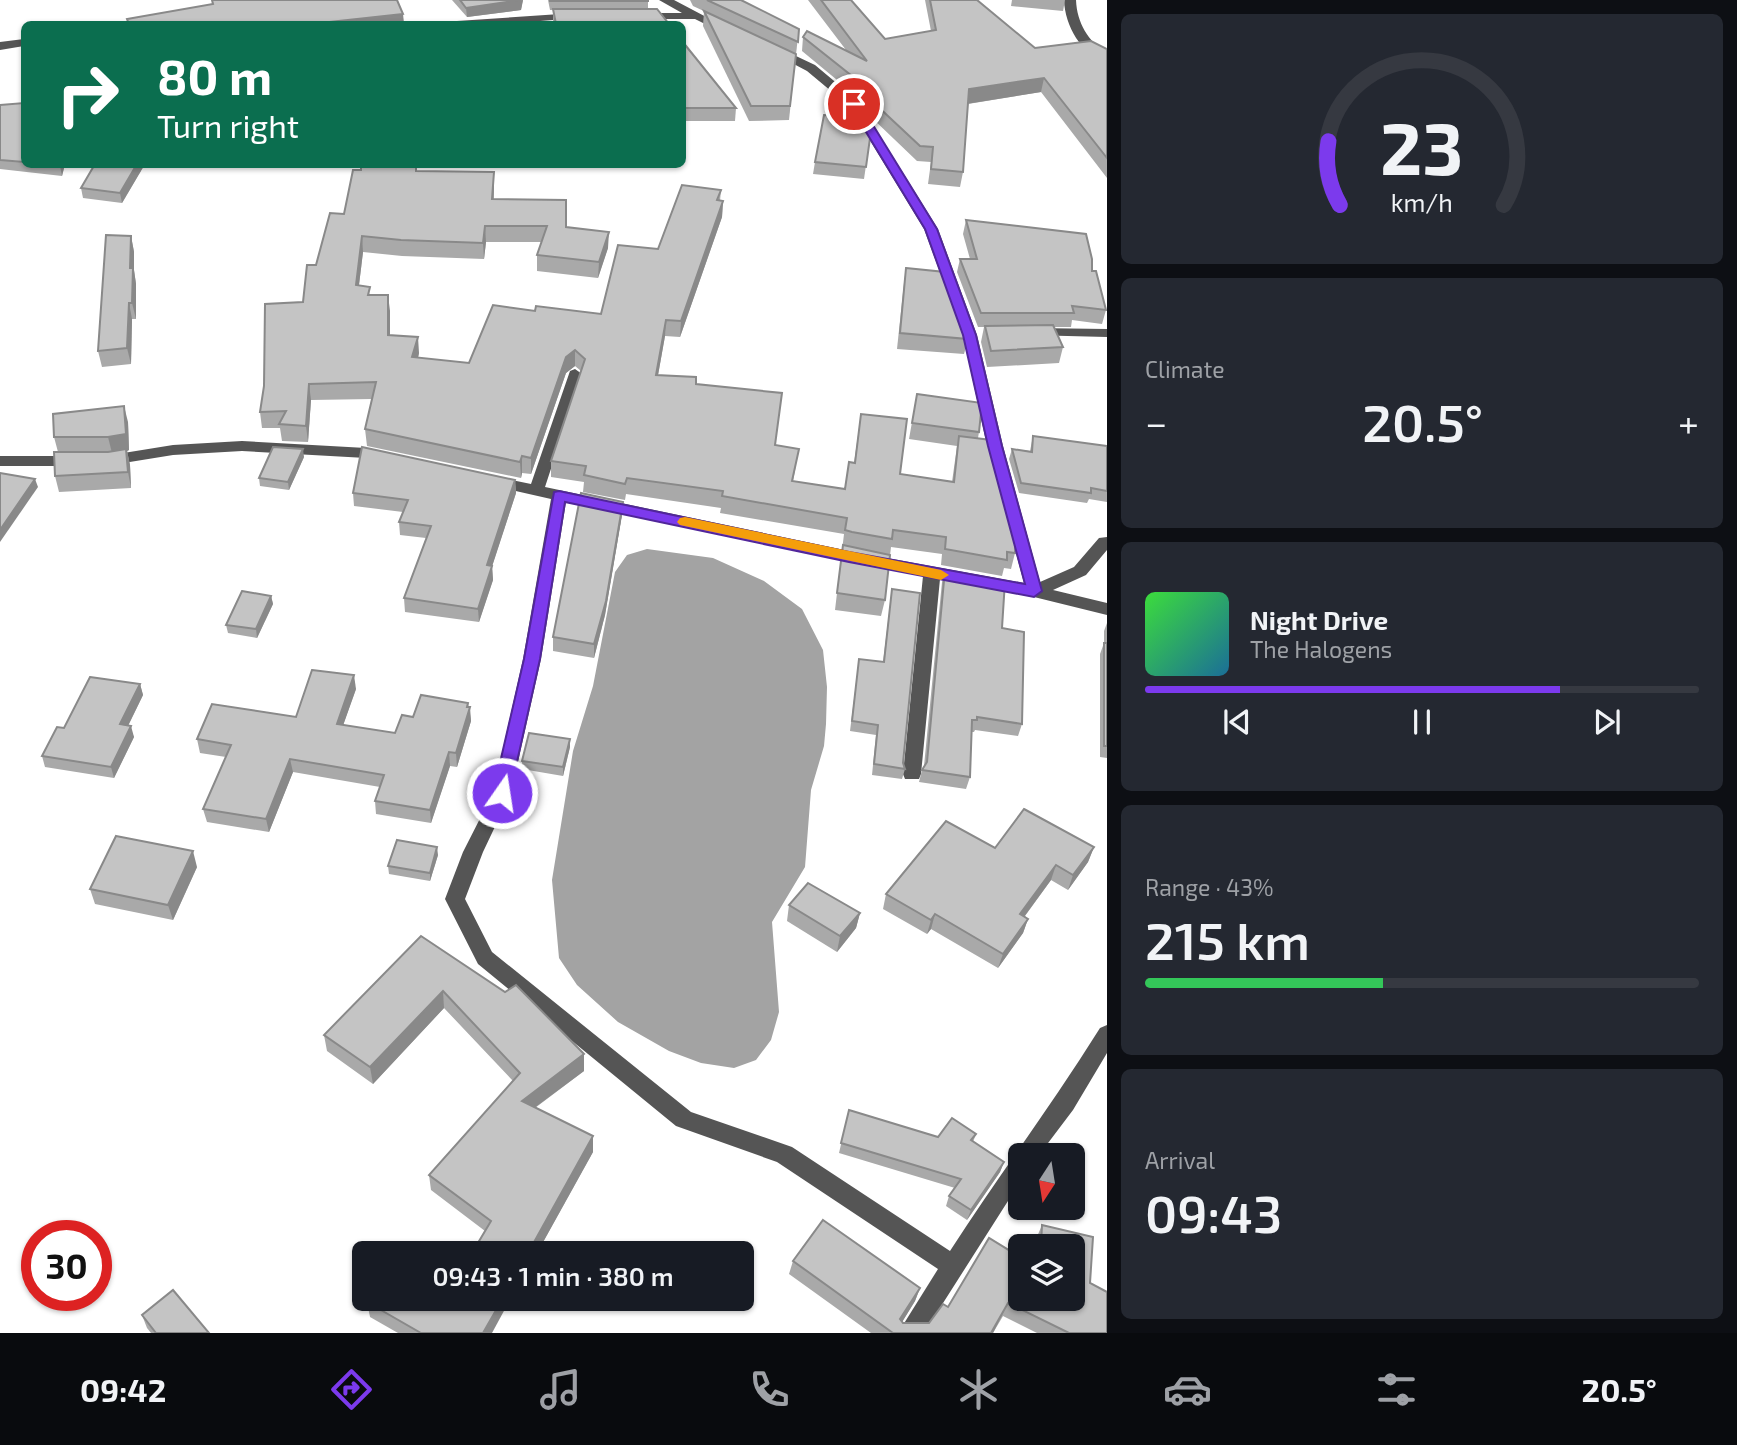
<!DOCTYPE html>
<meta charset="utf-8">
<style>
body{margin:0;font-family:"Exo 2",sans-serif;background:#242831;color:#f1f3f6;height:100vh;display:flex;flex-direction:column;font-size:26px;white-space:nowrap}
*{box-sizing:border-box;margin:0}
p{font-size:23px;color:#9ea1a6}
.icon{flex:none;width:38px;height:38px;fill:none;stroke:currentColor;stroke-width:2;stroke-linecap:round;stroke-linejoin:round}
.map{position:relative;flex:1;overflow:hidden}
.side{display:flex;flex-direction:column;gap:14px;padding:14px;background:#0d0f14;width:630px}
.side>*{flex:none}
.banner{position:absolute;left:21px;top:21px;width:665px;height:147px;border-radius:10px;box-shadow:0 2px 5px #0004;background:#0b6e4f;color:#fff;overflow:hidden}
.needle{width:46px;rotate:192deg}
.fabs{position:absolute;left:1008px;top:1143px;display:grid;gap:14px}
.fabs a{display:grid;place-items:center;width:77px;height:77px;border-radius:10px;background:#171b24;box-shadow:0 2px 5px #0004;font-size:35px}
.speed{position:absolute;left:21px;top:1220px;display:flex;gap:14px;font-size:35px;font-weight:700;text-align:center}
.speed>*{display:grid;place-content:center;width:91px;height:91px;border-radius:50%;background:#171b24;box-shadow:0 2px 5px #0004;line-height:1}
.speed .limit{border:10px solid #d22;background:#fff;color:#111}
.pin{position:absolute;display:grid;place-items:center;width:60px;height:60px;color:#fff;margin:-30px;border:4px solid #fff;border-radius:50%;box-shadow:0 2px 7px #0007}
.me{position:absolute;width:77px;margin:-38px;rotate:13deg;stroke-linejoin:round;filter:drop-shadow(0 0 5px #0008)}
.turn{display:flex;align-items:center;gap:24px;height:147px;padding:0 21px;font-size:32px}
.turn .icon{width:91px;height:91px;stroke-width:2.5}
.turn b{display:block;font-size:49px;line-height:60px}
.big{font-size:52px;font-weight:600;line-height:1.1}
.side .card{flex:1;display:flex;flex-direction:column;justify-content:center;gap:10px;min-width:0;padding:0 24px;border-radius:10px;background:#242831}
.side .dial{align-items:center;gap:0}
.dial svg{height:182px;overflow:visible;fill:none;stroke:#363941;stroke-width:7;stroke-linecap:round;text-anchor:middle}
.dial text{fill:#f1f3f6;stroke:none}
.song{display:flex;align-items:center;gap:21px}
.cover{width:84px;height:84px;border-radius:10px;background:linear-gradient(135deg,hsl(120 70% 55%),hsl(200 70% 35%))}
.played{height:7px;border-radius:4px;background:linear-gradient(90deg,#7c3aed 75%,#363941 75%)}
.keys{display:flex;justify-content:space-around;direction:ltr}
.heat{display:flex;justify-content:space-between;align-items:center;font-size:38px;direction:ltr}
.charge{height:10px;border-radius:5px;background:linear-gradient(90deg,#34c759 43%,#363941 0)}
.trip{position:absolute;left:352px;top:1241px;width:402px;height:70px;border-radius:10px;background:#171b24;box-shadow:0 2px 5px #0004;font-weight:600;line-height:70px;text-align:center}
.tab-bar{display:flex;height:112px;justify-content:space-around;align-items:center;background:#090b0e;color:#9ea1a6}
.tab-bar .icon{width:49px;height:49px}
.tab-bar .on{color:#7c3aed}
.tab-bar b{font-size:32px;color:#f1f3f6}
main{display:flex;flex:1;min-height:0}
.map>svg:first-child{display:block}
.water{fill:#a3a3a3}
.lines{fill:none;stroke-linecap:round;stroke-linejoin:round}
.minor{fill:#555;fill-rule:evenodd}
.wall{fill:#a9a9a9}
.shaded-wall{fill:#898989}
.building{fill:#c4c4c4;stroke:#898989;stroke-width:2}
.route{fill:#7c3aed;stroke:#51269a;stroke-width:2}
.slow{fill:#f59e0b}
</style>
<main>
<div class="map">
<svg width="1107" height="1333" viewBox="0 0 1107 1333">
<rect width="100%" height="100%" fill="#fff"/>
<polygon class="water" points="647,549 713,558 764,581 802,609 823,650 827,687 826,724 824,746 811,790 805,867 772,922 779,1012 771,1040 756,1060 734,1068 701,1063 669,1051 618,1022 577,985 559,958 552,880 573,751 593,686 615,572 627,555"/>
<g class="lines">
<g class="minor">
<polygon points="659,0 674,0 729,29 719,31 695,19 638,19 632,16 638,13 682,13"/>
<path d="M1064,0H1076C1077,23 1088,41 1107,54V63C1081,54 1065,26 1064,0Z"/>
<polygon points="575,13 581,16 579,18 501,24 451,24 457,21"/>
<polygon points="24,39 24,46 0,50 0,42"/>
<path d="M771,48H779L815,65L858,101L938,229L977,335L1003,446L1040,582L1074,567L1099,538L1107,537V550L1086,575L1053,590L1107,603V615L1034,597L940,579L921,774L919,779H905L903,774L923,576L566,502L541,659L511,793L483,852L465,899L492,952L691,1112L792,1147L950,1251C999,1175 1052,1105 1100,1028L1107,1025V1053L1073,1110L1039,1155H1020V1182L924,1333H898L938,1269L777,1162L676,1126L478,964L445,899L463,852L493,793L523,659L551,499L493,486L485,481L493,476L531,484L570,371L575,369L582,374L545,487L849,551L1024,583L987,446L963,335L924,229L849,106L807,71L771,52Z"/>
<polygon points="1033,328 1107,329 1107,337 1028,335 1026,332 1028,329"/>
<polygon points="242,441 366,448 388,453 391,457 383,462 366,458 242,451 173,455 105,466 97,461 105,456 173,445"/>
<polygon points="0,456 77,456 85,461 77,466 0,466"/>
</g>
</g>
<g class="wall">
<polygon points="452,0 523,0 521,10 467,17"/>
<polygon points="548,0 648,0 648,9 669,24 553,24 553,10 550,10"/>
<polygon points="690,0 741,0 799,29 796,54 693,6"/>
<polygon points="808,0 851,0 885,39 931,31 925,0 977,0 1035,48 1107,49 1107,178 1041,92 968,104 963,172 960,187 928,184 931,162 917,161 871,117 860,99 802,51 803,37 846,50"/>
<polygon points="1012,0 1065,0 1063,11 1011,6"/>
<polygon points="704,11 796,54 789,120 749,121 703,26"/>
<polygon points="682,41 736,108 735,121 682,121"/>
<polygon points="24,103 24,164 65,164 62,176 0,169 0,105"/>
<polygon points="871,131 864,179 813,174 815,162"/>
<polygon points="95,164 145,164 122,203 83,198 81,188"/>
<polygon points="417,171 494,172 494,199 566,227 608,248 598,278 537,271 537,255 542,242 486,242 484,259 402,256 363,252 359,285 390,311 390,335 419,353 418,358 469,363 535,311 601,314 658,249 721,190 720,201 723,201 722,217 680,337 665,336 658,375 696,384 775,445 796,465 793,481 845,489 854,463 861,414 900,474 952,482 957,446 909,439 917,394 979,432 978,438 1015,553 1011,569 1004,568 1002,576 941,565 942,554 891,547 885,600 881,616 835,610 844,534 720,513 721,508 626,494 625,500 583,492 584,482 551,477 551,461 581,371 575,366 566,373 531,474 522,473 521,478 367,446 365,429 372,399 311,400 308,442 282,441 280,428 262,428 260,412 303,302 316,265 344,214"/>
<polygon points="966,220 1092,271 1106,310 1102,324 1072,320 1071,327 1054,327 1063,347 1059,363 987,367 981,342 984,327 978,327 957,272 960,259 970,259 963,234"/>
<polygon points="131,236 134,252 134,270 136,284 136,319 132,319 131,364 102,367 98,351"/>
<polygon points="906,268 968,339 964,354 897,349 904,283"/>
<polygon points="128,422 129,450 127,451 130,465 131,488 59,492 55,476 58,452 54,437"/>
<polygon points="1033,436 1107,446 1107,502 1089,499 1087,503 1019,493 1009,459 1012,449 1030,451"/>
<polygon points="304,457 289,490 260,486 259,478"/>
<polygon points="515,480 516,493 492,566 493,580 479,622 405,612 404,598 426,538 400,535 399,522 403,512 354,506 353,493"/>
<polygon points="623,502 622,515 605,615 594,658 553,651 553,637"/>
<polygon points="945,570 1002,628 1022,724 1018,736 975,730 974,732 972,732 970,777 966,789 919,782 922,770 924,766 942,582"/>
<polygon points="892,589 903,763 905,769 902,779 872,775 876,735 850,731 859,659 883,662"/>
<polygon points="271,596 273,604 257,638 228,633 226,625"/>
<polygon points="1107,623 1107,758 1100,757 1100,654 1104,643 1104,631"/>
<polygon points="140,684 143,695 128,726 134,737 114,778 45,767 42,756 64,728"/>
<polygon points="356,689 343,725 395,733 413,717 469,707 471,721 457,767 450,766 431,823 376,814 375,801 380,787 293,772 269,832 207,822 203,809 226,757 200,753 197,739 296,717"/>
<polygon points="570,739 570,747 563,776 522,769 522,761"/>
<polygon points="1094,847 1088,862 1068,890 1051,880 1025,916 1028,919 1023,933 998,968 931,929 927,934 883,909 886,894 995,848"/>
<polygon points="438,855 430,881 389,874 388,866"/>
<polygon points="197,867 173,920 95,904 90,889"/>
<polygon points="789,905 860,913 856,928 837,952 787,921"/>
<polygon points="421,936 584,1054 584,1071 535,1108 593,1152 537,1253 472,1253 485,1231 431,1190 429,1175 513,1081 444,1008 373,1084 327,1051 324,1035"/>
<polygon points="849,1110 938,1137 976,1134 973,1142 1004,1162 1000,1172 967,1220 946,1206 949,1196 955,1188 839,1153"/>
<polygon points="823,1220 920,1288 915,1301 902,1322 903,1323 929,1323 943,1304 948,1307 989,1238 1020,1257 1020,1298 1073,1298 1073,1246 1036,1246 1036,1239 1042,1225 1093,1237 1090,1283 1107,1292 1107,1333 1037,1333 1003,1316 993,1333 871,1333 789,1274 793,1261"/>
<polygon points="367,1302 492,1333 398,1333 370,1317"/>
<polygon points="142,1315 209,1333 151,1333 147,1328"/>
</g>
<g class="shaded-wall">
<polygon points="523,0 521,10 467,17 466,8"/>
<polygon points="403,14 404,23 394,24 311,24"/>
<polygon points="1044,78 1041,92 966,104 969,89"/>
<polygon points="60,164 65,164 62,176 60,166"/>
<polygon points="137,164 145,164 122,203 120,193"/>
<polygon points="494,172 494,187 492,215 492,199"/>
<polygon points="723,201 722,217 680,337 681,321"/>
<polygon points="485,226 486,242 484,259 483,243"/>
<polygon points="609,232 608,248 598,278 599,262"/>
<polygon points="131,236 134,252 134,270 136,284 136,319 132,303 130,268"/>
<polygon points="362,236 363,252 357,301 356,285"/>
<polygon points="388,295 390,311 390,351 388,335"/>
<polygon points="129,303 132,319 131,364 127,348"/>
<polygon points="666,320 665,336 655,392 656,375"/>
<polygon points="418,337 419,353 414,374 412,357"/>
<polygon points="575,350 575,366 566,373 531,474 531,458 566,357"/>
<polygon points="309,384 311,400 308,442 306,426"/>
<polygon points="124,406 128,422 129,450 127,451 130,465 131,488 128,472 112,453 108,437"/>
<polygon points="303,449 304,457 289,490 288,482"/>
<polygon points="522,456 522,473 521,478 520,462"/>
<polygon points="35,479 38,487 0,542 0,530"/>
<polygon points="515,480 516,493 488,579 487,565"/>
<polygon points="623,502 622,515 605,615 594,658 594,644"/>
<polygon points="492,566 493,580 479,622 478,609"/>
<polygon points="271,596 273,604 257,638 256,629"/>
<polygon points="354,675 356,689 339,737 337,724"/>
<polygon points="140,684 143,695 123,736 120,724"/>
<polygon points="468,703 469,712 470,707 471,721 457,767 456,753"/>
<polygon points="131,726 134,737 114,778 111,767"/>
<polygon points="570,739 570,747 563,776 563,767"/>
<polygon points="449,752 450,766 431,823 430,810"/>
<polygon points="290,759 293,772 269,832 266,819"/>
<polygon points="437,847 438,855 430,881 430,873"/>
<polygon points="1094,847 1088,862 1068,890 1073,875"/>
<polygon points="193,851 197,867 173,920 168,905"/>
<polygon points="1056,865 1051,880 1015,929 1020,914"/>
<polygon points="860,913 856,928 837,952 840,936"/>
<polygon points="935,914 931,929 927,934 931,920"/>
<polygon points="1028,919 1023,933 998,968 1003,954"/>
<polygon points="443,991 444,1008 373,1084 370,1067"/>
<polygon points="584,1054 584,1071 522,1117 522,1101"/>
<polygon points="593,1136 593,1152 537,1253 528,1253"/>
<polygon points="1004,1162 1000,1172 967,1220 971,1210"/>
<polygon points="920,1288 915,1301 896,1332 900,1319"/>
<polygon points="503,1298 511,1298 492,1333 483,1333"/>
<polygon points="1008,1303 993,1333 991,1333"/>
</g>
<g class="building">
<polygon points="212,0 397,0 403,14 311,24 129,24 127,19 213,4"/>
<polygon points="460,0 521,0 466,8"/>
<rect x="550" y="0" width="98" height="1"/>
<polygon points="707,0 741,0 799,29 798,42"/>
<polygon points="821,0 851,0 885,39 936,30 930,0 977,0 1035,48 1091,41 1107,49 1107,158 1044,78 969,89 963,172 931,169 933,147 920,146 873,102 862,84 803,37 807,31 867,61"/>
<polygon points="553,9 657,9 669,24 556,24"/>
<polygon points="704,11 796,54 790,106 751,106"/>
<polygon points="682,41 736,108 682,108"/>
<polygon points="24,103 24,162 0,160 0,105"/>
<polygon points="824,115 863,119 871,131 866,167 815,162"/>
<polygon points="95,164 137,164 120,193 81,188"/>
<polygon points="361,164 416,164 416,171 494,172 492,199 566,200 566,227 609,232 599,262 537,255 547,226 485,226 483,243 401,240 362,236 356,285 370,287 368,295 388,295 388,335 418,337 412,357 469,363 493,305 535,311 536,306 601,314 618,245 658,249 682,185 721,190 717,200 723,201 681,321 666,320 656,375 696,377 696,384 782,393 775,445 799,449 792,481 845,489 849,462 855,463 861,414 907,419 900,474 954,482 959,436 991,440 1016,532 1015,553 1007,552 1007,560 945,549 946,537 893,530 892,539 852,532 845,530 847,518 722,496 723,491 627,478 625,484 584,475 586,466 551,461 585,359 575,350 566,357 531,458 522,456 520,462 365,429 376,382 309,384 306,426 279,424 286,411 260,412 264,386 265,304 303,302 307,265 316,265 330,213 344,214 353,170 361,170"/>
<polygon points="966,220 1086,234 1092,259 1092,271 1096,271 1106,310 1072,306 1074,313 981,313 960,259 977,259"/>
<polygon points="106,235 131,236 130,268 133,268 132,303 129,303 127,348 98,351"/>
<polygon points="906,268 945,272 968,339 900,333"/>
<polygon points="1053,325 1063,347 991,351 985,326"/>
<polygon points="917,394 982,403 979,432 912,423"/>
<polygon points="124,406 126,434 108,437 54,437 53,414"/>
<polygon points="1033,436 1107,446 1107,491 1091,488 1091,493 1021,483 1012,449 1032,452"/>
<polygon points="273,447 303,449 288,482 259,478"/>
<polygon points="362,447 515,480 487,565 492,566 478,609 404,598 431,526 399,522 408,500 353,493"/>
<polygon points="126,449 128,472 55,476 54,452 108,452"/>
<polygon points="0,473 35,479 0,530"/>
<polygon points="581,493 623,502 606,601 594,644 553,637"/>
<polygon points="843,545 890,555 885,600 837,593"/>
<polygon points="945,570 1005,581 1002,628 1024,632 1022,724 977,717 977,720 972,720 970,777 922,770 927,762"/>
<polygon points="892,589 920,593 903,763 905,769 874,764 878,725 852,721 859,659 884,662"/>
<polygon points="242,591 271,596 256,629 226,625"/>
<rect x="1104" y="643" width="3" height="103"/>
<polygon points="312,670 354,675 337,724 395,733 402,715 413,717 421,695 468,703 467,707 470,707 456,753 449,752 430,810 375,801 384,775 290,759 266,819 203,809 231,745 197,739 212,704 296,717"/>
<polygon points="90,677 140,684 120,724 131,726 111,767 42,756 57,727 64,728"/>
<polygon points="529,733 570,739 563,767 522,761"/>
<polygon points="1024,809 1094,847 1073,875 1056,865 1020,914 1028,919 1003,954 935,914 931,920 886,894 946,821 995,848"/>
<polygon points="116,836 193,851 168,905 90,889"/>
<polygon points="397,840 437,847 430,873 388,866"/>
<polygon points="808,883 860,913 840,936 789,905"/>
<polygon points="421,936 505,992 516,985 584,1054 522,1101 593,1136 528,1253 472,1253 491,1221 429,1175 520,1073 443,991 370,1067 324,1035"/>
<polygon points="849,1110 938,1137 952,1118 976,1134 971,1140 1004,1162 971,1210 949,1196 961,1179 841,1143"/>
<polygon points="823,1220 920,1288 900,1319 903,1323 929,1323 943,1304 948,1307 989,1238 1020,1257 1020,1298 1073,1298 1073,1246 1041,1246 1042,1225 1093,1237 1090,1283 1107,1292 1107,1333 1069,1333 1008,1303 991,1333 893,1333 793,1261"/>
<polygon points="403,1248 411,1253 400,1253"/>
<polygon points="173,1290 209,1333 156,1333 142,1315"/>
<polygon points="370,1298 503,1298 483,1333 421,1333 367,1302"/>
</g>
<polygon class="route" points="854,101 860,104 937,229 976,335 1002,446 1042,591 1034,597 849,562 565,502 540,659 510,793 508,798 496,798 493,793 524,659 554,492 559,491 849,552 1025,584 988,446 963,335 925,229 849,104"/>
<polygon class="slow" points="685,517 941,570 949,575 941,580 680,525 677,522 680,518"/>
</svg>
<div class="fabs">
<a><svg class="needle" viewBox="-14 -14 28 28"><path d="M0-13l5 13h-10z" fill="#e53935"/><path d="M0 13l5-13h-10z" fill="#9ea1a6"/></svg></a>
<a><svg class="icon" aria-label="layers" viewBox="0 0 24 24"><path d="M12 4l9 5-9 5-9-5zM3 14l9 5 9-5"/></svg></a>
</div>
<div class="speed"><div class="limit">30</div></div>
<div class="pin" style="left:854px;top:104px;background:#d93025"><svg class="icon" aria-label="arrive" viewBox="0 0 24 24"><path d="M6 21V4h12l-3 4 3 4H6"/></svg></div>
<svg class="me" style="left:502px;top:793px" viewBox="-20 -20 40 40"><circle r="17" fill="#7c3aed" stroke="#fff" stroke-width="3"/><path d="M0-11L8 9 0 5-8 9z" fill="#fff"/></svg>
<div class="trip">09:43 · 1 min · 380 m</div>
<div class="banner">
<div class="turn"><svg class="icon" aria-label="right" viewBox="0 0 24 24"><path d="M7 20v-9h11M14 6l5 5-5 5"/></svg><div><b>80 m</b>Turn right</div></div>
</div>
</div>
<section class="side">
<div class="card dial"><svg viewBox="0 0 100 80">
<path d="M14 69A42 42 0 1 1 86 69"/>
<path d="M14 69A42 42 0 0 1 9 41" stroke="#7c3aed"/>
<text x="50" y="56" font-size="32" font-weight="700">23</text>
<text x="50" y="72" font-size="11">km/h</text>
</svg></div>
<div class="card"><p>Climate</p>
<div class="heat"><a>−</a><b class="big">20.5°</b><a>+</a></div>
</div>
<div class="card">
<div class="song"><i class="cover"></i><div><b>Night Drive</b><p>The Halogens</p></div></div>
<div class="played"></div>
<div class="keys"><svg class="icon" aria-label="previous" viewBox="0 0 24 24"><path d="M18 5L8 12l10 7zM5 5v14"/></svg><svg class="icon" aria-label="pause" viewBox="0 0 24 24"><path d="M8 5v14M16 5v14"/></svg><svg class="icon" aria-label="next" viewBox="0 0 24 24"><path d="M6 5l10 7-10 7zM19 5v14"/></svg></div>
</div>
<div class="card"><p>Range · 43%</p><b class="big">215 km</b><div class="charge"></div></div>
<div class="card"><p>Arrival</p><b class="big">09:43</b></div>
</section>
</main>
<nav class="tab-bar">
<b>09:42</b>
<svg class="icon on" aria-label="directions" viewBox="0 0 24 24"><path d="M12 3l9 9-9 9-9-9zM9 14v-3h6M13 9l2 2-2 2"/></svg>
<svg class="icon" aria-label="music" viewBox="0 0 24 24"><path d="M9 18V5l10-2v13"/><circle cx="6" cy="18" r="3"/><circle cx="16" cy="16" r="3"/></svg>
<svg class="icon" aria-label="phone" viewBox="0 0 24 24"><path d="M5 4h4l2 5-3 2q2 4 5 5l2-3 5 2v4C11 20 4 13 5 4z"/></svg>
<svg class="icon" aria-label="climate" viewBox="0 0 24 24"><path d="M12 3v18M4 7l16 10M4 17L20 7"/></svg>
<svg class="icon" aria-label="car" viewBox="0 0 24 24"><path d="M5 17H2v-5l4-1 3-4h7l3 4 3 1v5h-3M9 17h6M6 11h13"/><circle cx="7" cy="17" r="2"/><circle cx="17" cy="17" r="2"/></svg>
<svg class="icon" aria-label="filters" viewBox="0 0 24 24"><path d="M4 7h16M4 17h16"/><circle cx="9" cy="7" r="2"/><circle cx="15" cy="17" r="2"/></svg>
<b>20.5°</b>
</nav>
